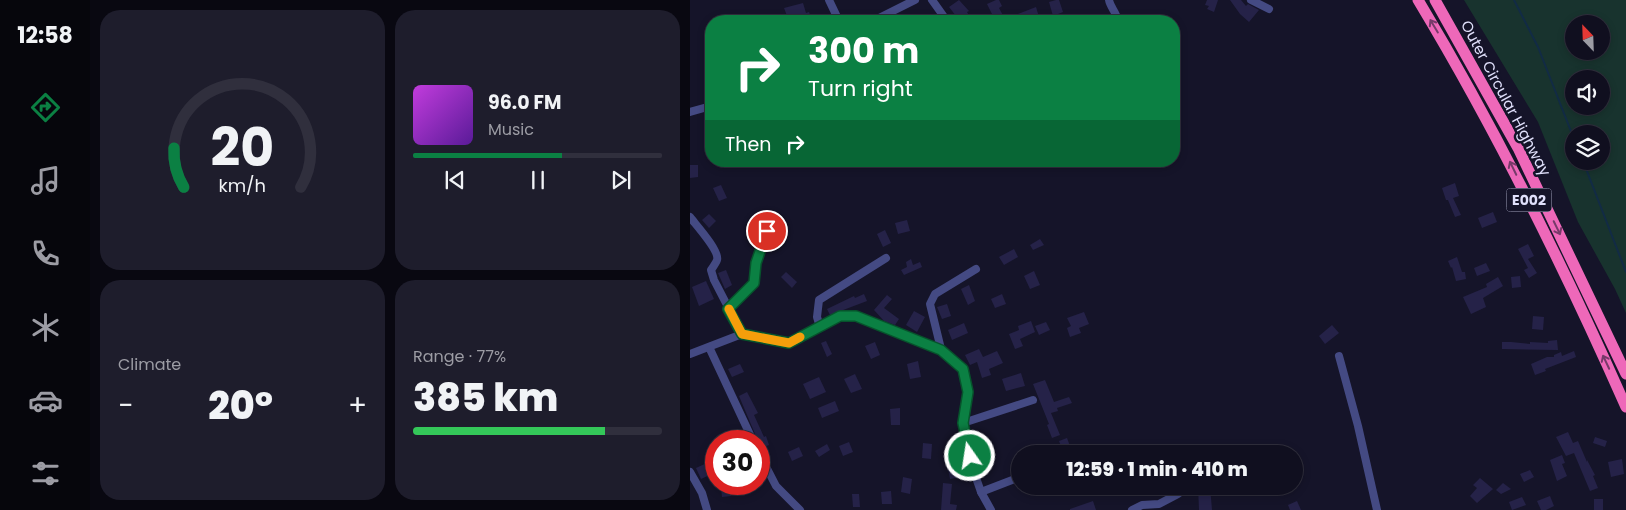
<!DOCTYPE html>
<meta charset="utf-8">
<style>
body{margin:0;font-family:Poppins,sans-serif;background:#1e1d2c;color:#f1f3f6;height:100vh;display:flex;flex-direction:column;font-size:19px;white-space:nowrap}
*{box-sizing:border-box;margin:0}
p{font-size:16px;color:#9c9ca4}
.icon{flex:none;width:28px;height:28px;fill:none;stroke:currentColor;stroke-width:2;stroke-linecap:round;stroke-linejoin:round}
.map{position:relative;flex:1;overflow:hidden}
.side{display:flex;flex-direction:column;gap:10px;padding:10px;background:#090811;width:600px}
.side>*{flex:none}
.guide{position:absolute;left:15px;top:15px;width:475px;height:152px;border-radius:20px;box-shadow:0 2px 8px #0003,0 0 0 1px #302f3d;background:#0b8043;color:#fff;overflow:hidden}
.needle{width:32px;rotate:337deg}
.tools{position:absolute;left:875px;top:15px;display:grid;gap:10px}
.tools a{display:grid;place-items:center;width:45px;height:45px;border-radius:50%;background:#100f1f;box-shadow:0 2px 8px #0003,0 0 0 1px #302f3d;font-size:25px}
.speed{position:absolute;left:15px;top:430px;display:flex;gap:10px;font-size:25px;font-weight:700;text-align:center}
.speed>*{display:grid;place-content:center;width:65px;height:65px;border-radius:50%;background:#100f1f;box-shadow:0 2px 8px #0003,0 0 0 1px #302f3d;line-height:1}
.speed .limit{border:8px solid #d22;background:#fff;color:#111}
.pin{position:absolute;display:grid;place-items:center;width:42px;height:42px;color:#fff;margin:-21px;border:2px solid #fff;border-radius:50%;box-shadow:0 1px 5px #0007}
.me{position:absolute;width:55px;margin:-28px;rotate:347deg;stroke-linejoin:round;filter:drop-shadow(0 0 4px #0008)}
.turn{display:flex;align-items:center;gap:18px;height:105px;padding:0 20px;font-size:22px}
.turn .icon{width:65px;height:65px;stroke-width:2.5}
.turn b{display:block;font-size:35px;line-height:42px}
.then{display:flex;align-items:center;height:48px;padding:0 20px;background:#0003;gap:10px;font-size:19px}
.big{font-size:38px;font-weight:800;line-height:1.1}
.side .widget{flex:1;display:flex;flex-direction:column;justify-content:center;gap:8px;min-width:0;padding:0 18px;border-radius:20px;background:#1e1d2c}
.side .dial{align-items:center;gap:0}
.dial svg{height:130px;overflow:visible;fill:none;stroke:#302f3d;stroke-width:7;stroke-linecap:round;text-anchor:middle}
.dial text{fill:#f1f3f6;stroke:none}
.song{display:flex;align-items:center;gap:15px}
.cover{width:60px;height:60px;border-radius:8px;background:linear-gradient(135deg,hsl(290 70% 55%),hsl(270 70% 35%))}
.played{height:5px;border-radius:2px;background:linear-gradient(90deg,#0b8043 60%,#302f3d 60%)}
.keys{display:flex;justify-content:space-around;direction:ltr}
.heat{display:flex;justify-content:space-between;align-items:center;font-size:28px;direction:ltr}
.charge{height:8px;border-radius:4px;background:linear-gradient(90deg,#34c759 77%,#302f3d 0)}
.side .tiles{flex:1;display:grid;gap:10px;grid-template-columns:repeat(2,1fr)}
.trip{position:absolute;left:321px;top:445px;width:292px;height:50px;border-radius:25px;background:#100f1f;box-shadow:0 2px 8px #0003,0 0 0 1px #302f3d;font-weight:800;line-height:50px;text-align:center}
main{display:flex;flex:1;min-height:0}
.dock{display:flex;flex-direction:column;width:90px;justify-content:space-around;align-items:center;background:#06060c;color:#9c9ca4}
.dock .icon{width:35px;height:35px}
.dock .selected{color:#0b8043}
.dock b{font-size:22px;color:#f1f3f6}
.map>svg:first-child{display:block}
.green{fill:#18332e;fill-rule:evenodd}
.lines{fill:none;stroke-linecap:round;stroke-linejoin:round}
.stream{stroke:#122b45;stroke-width:2}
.building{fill:#252248}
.minor{stroke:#444a83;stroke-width:8}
.highway{stroke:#ee68b9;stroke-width:11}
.oneway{stroke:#773a6a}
.route-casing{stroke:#07532c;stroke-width:12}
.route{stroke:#0b8043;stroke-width:9}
.slow{stroke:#f59e0b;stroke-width:9}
.labels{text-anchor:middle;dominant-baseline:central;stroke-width:5;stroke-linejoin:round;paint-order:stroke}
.shield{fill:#151429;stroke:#a3a3bc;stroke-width:1}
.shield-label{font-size:14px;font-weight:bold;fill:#e0e0fb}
.street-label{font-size:15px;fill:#e0e0fb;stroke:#151429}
</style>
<main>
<nav class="dock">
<b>12:58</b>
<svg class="icon selected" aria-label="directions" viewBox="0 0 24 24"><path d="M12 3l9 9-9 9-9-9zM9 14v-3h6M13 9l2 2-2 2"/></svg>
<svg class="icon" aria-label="music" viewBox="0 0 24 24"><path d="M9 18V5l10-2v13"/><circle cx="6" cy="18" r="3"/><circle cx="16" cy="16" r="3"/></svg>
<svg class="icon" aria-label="phone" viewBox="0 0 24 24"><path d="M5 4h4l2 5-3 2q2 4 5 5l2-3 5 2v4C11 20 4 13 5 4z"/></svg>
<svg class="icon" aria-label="climate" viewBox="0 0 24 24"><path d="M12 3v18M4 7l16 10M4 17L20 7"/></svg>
<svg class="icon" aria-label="car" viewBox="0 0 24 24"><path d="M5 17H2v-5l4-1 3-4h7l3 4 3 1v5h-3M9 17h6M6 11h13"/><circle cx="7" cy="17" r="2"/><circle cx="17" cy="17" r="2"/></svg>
<svg class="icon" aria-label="filters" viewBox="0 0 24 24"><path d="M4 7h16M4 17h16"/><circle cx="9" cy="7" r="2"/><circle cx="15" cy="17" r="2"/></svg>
</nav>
<section class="side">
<div class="tiles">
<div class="widget dial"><svg viewBox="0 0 100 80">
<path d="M14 69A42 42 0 1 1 86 69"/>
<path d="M14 69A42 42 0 0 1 8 45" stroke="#0b8043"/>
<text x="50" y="56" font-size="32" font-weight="700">20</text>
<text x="50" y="72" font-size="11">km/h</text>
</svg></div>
<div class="widget">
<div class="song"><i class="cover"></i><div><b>96.0 FM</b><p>Music</p></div></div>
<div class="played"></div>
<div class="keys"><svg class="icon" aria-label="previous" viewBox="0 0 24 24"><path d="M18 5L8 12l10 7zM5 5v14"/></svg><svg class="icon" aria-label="pause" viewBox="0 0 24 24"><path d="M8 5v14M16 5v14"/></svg><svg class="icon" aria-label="next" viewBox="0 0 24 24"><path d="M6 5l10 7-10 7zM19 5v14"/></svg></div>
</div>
<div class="widget"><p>Climate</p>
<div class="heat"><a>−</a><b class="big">20°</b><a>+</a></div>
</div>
<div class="widget"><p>Range · 77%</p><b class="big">385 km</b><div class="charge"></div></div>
</div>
</section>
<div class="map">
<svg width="936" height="510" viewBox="0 0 936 510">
<rect width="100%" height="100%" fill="#151429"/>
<path class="green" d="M774,0H936V313L925,289L888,222L848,122ZM884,24H911V51H884ZM884,79H911V106H884ZM884,134H911V161H884Z"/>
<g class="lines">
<g class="stream">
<polyline points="824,0 848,47 884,139"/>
<polyline points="893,161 936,272"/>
</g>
</g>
<g class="building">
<polygon points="269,0 279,11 277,12 282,21 270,21 259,7"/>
<polygon points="306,0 309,0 312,6 309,8 316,21 305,21 302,17 303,16 297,4"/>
<polygon points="366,0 369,0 373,12 363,16 359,2"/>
<polygon points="517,0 528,0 524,12 517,9 519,6 515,5"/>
<polygon points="540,0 551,0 556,6 558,4 569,10 559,22 550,14"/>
<polygon points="113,3 116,13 119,12 122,20 99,21 94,8"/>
<polygon points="346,7 349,17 340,20 325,21 323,16"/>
<polygon points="0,165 8,165 8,177 0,178"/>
<polygon points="765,183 769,196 763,198 771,215 765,217 758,200 756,200 752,188"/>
<polygon points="31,185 37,198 29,201 23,188"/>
<polygon points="803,212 807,222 792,228 788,218"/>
<polygon points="19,214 26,221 19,228 12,220"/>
<polygon points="217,220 220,231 208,234 205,223"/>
<polygon points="195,230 201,243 193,247 187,234"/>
<polygon points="350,239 354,245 343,250 340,245"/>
<polygon points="838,244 844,256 838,259 847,273 839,278 834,270 838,268 828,249"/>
<polygon points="324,249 328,257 314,265 309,257"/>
<polygon points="767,257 772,272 775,272 776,279 766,281 762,267 761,268 758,261"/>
<polygon points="221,259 223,265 230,262 232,267 214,275 211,270 217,267 216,262"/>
<polygon points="796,263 800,271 787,276 784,268"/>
<polygon points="36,270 42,285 35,289 28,273"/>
<polygon points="344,271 350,285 340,289 334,276"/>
<polygon points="96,272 107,282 102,288 91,277"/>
<polygon points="830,276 831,287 822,288 821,277"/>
<polygon points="808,277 813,286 793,298 796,307 781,314 773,297 797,287 796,284"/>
<polygon points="16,281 24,299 9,306 2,287"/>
<polygon points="279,285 285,301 278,305 271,289"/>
<polygon points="174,294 177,301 140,315 137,309 164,296 165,298"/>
<polygon points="312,294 316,304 305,308 301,299"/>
<polygon points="197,295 202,299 194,308 209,319 205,325 194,321 184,310"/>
<polygon points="257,304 261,316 252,319 247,307"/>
<polygon points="224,311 235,317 227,332 216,325"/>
<polygon points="394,312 399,324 389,328 391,333 380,337 377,328 381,326 377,318"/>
<polygon points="843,316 854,317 853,330 842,329"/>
<polygon points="341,321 345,332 330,339 333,346 325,349 319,334 329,330 328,326"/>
<polygon points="356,322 360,330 349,335 345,326"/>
<polygon points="274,323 278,333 262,340 258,330"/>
<polygon points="642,325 649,333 635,344 629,336"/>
<polygon points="867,340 868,350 812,349 812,342 821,342 840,344 840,342 858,343 858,341"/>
<polygon points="136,341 142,354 137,357 131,343"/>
<polygon points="185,342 190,355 181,359 175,346"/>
<polygon points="289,349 293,357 307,351 313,363 299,369 301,375 292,378 287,362 280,365 275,355"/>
<polygon points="884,351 886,357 855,369 856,371 845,375 841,364 857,357 864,357 864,355 871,352 872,356"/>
<polygon points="228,361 231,377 220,379 217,364"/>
<polygon points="50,364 54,372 42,377 38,369"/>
<polygon points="331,373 335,386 316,391 312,379"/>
<polygon points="165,374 172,389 161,393 154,379"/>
<polygon points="129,377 136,392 120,399 113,384"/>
<polygon points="355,380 364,402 379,397 382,403 367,408 368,411 361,413 370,435 362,438 357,425 359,424 343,384"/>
<polygon points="57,392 68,413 64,415 74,437 76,436 79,445 71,448 49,396"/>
<polygon points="145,401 149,411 132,418 128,408"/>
<polygon points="210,408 210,425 201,425 200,409"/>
<polygon points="878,432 883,443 888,441 897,462 897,460 905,475 903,476 908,488 900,491 884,453 876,456 866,437"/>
<polygon points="905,437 917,441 915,447 903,443"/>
<polygon points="377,438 383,454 374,454 369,441"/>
<polygon points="159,442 163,452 153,456 149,446"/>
<polygon points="233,443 242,444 241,459 232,458"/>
<polygon points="137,444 140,450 129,457 125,451"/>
<polygon points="109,447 113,456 102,461 98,452"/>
<polygon points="872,455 875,463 872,464 877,476 867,481 860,460"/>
<polygon points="932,459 934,474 921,477 918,462"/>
<polygon points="19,462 24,473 11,479 6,468"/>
<polygon points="273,466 275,476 260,479 258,469"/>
<polygon points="840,470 844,477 834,482 830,474"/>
<polygon points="213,477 222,479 220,494 211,492"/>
<polygon points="790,478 803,489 787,503 780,496 787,488 783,485"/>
<polygon points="253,483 262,484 260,504 267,505 266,510 251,510"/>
<polygon points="813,483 821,489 811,494 806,490"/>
<polygon points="356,486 381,486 381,487 359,495"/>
<polygon points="462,486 474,486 476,491 466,495"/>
<polygon points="508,486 520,486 522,510 509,510"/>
<polygon points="40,487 41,496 32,497 31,488"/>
<polygon points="201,491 202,504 192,504 191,492"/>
<polygon points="162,494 169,494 170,507 163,507"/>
<polygon points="860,496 864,506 856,510 851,510 847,501"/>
<polygon points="832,497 836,505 822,510 819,502"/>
<rect x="904" y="499" width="9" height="11"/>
<polygon points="403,501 406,510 380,510 380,509"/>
<polygon points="607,501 611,510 600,510 598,505"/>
</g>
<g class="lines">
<g class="minor">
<polyline points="139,0 149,21"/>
<polyline points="242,0 257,21"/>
<path d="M419,0C420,7 427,13 428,21"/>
<polyline points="561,0 579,9"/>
<polyline points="183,21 225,0"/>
<polyline points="0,112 21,106"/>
<path d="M0,217C6,225 30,251 27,260C26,263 23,267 21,270L24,280L52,334"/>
<polyline points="38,309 64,283 66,263 77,231 87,218"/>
<polyline points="130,327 127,317 129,300 196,258"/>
<polyline points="19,347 63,441"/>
<polyline points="251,349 240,304 245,294 286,269"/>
<polyline points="0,354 52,334 99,343 150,316 166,316 251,349 273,369 278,392 273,423 284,472 291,492 301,510"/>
<polyline points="649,356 668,426 687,510"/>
<polyline points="273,423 343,400"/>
<polyline points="69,453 86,486 110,510"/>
<polyline points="0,472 12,493 17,510"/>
<polyline points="291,492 330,477"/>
<polyline points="442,510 452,505 469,504 488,494"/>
</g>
<g class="highway">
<path d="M728,0C807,131 874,267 936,407"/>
<polyline points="745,0 828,148 936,374"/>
</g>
</g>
<defs><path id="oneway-shaft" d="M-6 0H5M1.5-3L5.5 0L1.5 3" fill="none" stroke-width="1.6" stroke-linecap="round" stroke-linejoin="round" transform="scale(1.25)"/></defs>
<g class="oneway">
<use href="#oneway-shaft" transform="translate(744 26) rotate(-121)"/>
<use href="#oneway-shaft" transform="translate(823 168) rotate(-116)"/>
<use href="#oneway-shaft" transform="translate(867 228) rotate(64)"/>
<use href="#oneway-shaft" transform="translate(916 362) rotate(-115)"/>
</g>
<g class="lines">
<g class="route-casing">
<polyline id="route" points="77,231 66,263 64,283 38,309 52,334 99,343 150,316 166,316 251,350 273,369 278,392 273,423 280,456"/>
</g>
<use href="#route" class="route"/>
<polyline class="slow" points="39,309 52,334 99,343 110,337"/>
</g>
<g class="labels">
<rect class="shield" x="816.5" y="188.5" width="45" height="23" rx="4"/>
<g class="shield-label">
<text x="839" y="200">E002</text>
</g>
<g class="street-label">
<text transform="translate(816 98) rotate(62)">Outer Circular Highway</text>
</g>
</g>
</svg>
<div class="tools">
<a><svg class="needle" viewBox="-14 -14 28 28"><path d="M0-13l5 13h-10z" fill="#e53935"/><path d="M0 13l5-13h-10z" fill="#9c9ca4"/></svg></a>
<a><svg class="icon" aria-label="sound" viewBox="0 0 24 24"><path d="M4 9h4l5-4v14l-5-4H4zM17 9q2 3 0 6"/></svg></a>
<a><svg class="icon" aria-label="layers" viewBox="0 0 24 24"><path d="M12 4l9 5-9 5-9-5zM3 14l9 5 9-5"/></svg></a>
</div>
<div class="speed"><div class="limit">30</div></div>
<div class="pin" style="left:77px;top:231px;background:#d93025"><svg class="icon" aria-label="arrive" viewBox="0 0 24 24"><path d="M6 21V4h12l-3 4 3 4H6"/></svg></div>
<svg class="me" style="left:280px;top:456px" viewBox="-20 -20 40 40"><circle r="17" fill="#0b8043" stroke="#fff" stroke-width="3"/><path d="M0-11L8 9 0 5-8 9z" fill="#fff"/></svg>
<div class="trip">12:59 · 1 min · 410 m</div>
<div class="guide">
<div class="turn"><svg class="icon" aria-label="right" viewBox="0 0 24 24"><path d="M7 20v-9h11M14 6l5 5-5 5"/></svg><div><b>300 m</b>Turn right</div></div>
<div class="then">Then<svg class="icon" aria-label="right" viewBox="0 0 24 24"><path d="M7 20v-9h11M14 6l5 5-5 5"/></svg></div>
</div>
</div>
</main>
